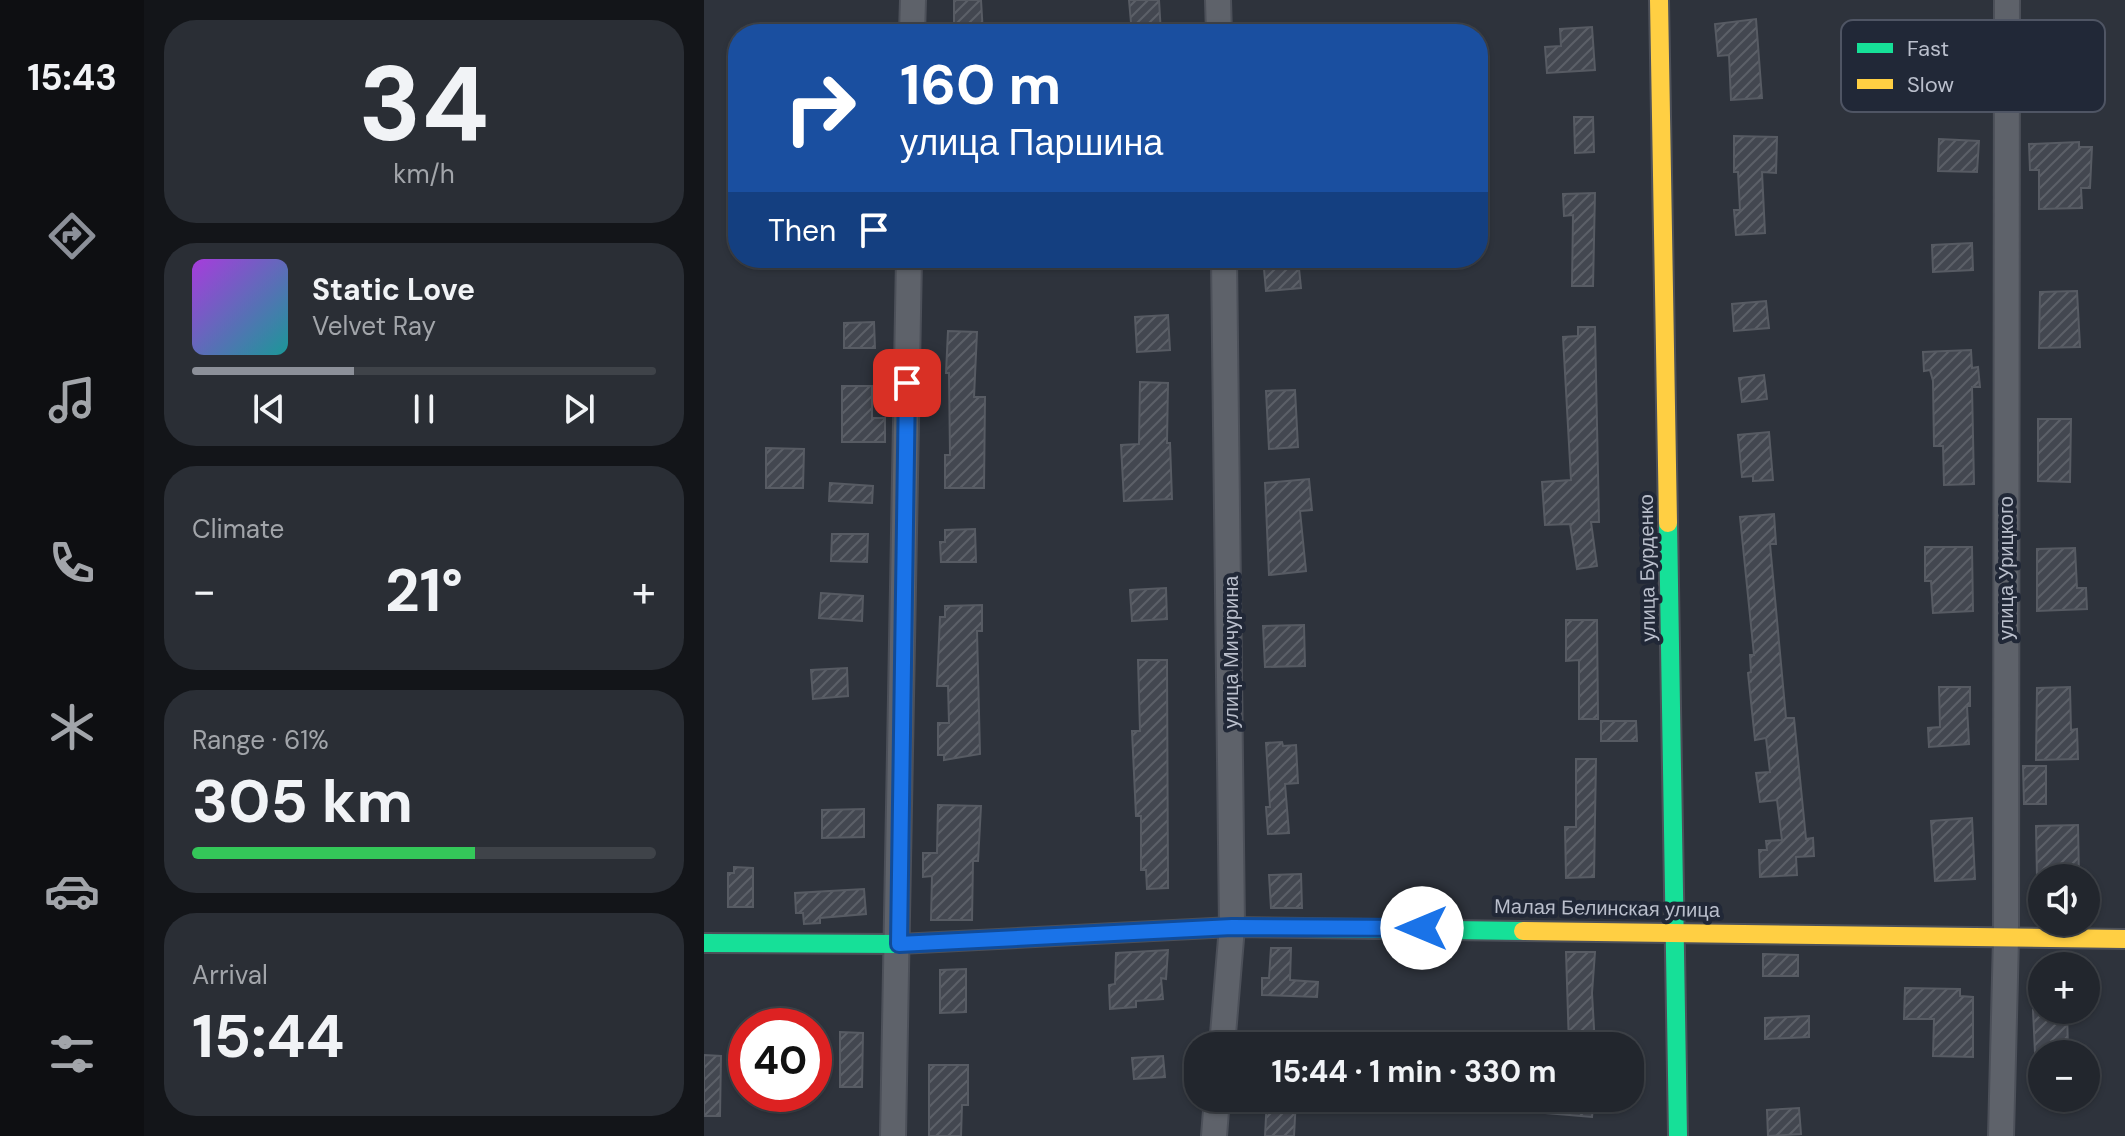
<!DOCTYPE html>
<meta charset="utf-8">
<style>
body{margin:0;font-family:"DM Sans",sans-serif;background:#2a2e35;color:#f1f3f6;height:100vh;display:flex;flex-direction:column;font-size:30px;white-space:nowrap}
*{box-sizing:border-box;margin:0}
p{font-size:26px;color:#a2a5aa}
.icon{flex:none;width:44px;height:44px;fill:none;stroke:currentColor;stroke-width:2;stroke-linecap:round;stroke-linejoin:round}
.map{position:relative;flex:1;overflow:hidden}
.drawer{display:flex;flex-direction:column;gap:20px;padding:20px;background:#131519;width:560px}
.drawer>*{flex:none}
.banner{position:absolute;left:24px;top:24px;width:760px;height:244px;border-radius:32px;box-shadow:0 2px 6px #0004,0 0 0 2px #3f4349;background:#1a4fa0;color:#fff;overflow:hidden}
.controls{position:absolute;left:1324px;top:864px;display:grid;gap:16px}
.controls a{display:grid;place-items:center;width:72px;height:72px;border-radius:50%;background:#22262d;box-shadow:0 2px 6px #0004,0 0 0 2px #3f4349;font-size:40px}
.speed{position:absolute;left:24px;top:1008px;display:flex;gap:16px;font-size:40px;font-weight:700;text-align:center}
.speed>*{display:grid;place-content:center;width:104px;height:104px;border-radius:50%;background:#22262d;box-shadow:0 2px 6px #0004,0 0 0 2px #3f4349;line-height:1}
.speed .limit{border:12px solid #d22;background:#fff;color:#111}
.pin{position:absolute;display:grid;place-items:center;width:68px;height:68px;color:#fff;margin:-34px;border-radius:16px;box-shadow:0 4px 12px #0006}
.me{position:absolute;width:88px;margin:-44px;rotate:270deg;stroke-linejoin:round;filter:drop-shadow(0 0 6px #0008)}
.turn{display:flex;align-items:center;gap:28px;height:168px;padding:0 40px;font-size:36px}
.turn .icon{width:104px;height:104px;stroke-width:2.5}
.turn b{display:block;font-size:56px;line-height:68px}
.then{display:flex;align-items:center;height:76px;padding:0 40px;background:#0003;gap:16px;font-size:30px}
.big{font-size:60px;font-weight:700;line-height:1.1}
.drawer .tile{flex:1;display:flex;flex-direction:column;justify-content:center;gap:12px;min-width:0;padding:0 28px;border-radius:32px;background:#2a2e35}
.drawer .dial{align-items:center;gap:0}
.dial b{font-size:104px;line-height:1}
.song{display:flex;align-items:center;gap:24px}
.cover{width:96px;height:96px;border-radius:12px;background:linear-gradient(135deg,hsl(280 70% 55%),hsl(180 70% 35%))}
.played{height:8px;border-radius:4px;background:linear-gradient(90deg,#8c9099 35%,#3f4349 35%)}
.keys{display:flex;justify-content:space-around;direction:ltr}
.heat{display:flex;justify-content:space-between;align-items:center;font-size:44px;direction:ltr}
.charge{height:12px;border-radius:6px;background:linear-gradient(90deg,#34c759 61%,#3f4349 0)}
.trip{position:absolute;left:480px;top:1032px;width:460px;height:80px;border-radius:32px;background:#22262d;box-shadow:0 2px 6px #0004,0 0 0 2px #3f4349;font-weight:700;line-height:80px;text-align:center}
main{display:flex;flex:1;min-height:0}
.tabs{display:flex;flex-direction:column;width:144px;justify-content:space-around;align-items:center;background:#0e0f12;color:#a2a5aa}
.tabs .icon{width:56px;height:56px}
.tabs .on{color:#8c9099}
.tabs b{font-size:36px;color:#f1f3f6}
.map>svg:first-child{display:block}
.building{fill:url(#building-hatch);stroke:#575b63;stroke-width:2}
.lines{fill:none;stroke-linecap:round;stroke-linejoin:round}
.street-casing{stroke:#4c5059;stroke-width:28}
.fast-casing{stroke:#4c5059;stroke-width:22}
.slow-casing{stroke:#4c5059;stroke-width:22}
.street{stroke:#5e626a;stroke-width:24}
.fast{stroke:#16e098;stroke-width:18}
.slow{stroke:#ffcf43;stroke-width:18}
.route-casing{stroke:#114b97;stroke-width:20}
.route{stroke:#1a73e8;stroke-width:14}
.labels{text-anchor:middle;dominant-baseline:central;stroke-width:8;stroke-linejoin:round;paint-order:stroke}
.street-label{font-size:20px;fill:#babfcc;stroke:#212837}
.key{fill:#212837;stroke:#4f5564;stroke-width:2}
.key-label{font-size:22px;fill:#babfcc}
</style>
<main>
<nav class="tabs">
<b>15:43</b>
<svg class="icon on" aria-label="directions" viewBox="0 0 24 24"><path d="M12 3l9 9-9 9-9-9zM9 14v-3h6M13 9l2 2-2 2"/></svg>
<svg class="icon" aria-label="music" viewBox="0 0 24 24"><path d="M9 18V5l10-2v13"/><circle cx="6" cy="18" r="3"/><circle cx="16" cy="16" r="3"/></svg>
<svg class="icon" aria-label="phone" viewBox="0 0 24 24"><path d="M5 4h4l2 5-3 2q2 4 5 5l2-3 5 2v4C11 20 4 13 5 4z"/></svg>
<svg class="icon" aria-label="climate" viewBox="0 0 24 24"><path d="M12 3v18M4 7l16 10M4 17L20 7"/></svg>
<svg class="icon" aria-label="car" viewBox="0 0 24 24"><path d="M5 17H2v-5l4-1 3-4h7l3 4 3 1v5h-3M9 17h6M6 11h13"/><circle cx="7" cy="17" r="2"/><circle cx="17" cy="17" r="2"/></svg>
<svg class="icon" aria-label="filters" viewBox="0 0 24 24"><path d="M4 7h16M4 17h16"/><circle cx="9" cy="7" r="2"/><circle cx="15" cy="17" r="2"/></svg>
</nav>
<section class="drawer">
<div class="tile dial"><b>34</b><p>km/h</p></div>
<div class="tile">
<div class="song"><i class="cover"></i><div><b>Static Love</b><p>Velvet Ray</p></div></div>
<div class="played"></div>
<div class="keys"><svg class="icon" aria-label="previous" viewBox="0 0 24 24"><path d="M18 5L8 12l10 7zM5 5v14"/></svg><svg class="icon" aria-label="pause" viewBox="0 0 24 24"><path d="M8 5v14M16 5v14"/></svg><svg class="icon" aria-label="next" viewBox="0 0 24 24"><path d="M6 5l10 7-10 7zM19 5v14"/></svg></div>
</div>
<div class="tile"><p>Climate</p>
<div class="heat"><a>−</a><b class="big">21°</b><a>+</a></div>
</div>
<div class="tile"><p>Range · 61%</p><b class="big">305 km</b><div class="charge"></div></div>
<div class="tile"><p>Arrival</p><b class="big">15:44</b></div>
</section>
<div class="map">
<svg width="1421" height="1136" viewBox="0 0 1421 1136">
<defs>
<pattern id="building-hatch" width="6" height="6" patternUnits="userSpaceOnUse" patternTransform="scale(2)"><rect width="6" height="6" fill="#434750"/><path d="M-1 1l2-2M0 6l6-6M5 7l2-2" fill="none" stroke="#5c6068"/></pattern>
</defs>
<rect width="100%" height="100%" fill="#2e333c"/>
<g class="building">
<polygon points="250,0 277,0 279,34 250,34"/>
<polygon points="425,0 455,0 457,34 428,34"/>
<polygon points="1052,19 1058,98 1027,100 1025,55 1014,56 1011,24"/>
<polygon points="888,27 891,70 843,73 841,47 857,46 856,29"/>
<polygon points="870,117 889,117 890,152 871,153"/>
<polygon points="1030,136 1073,137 1072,173 1058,172 1061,233 1032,235 1030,210 1036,210 1034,172 1030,172"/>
<polygon points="1235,139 1275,141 1273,172 1234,171"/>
<polygon points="1375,142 1375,147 1388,147 1386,188 1377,188 1378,208 1335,209 1335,170 1326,170 1325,144"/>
<polygon points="891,193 889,286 868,286 869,215 860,216 859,194"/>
<polygon points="1268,243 1269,270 1229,272 1228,245"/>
<polygon points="559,258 594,259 597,288 562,291"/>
<polygon points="1373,291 1376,347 1335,348 1336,292"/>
<polygon points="1062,301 1065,328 1030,331 1028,304"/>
<polygon points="464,315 466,350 433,352 431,317"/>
<polygon points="170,322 171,348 140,348 140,323"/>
<polygon points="874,327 891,327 895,522 887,522 893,566 873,569 866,524 841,525 838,482 867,480 859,337 874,336"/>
<polygon points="244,331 273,332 270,397 281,397 280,488 241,488 241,455 246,455 245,373 242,373"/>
<polygon points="1267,350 1268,368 1274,367 1276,387 1268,387 1270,484 1240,485 1239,446 1230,446 1229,381 1226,370 1220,371 1219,352"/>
<polygon points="1060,375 1063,399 1038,402 1035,378"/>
<polygon points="436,382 464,383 463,443 466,443 468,499 420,501 417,445 435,444"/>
<polygon points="138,386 168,386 168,418 181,418 181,442 138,442"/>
<polygon points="591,390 594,447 565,449 562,391"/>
<polygon points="1334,419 1367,419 1366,482 1334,481"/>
<polygon points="1065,432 1069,480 1049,481 1049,476 1038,477 1034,435"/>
<polygon points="62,448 100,449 99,488 62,488"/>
<polygon points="605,479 608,510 596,511 602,571 565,575 561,483"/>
<polygon points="126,483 169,486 168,503 125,501"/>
<polygon points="1070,514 1072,544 1066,544 1082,718 1090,718 1102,839 1109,838 1110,856 1092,857 1093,875 1056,877 1055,850 1063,850 1062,841 1078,840 1073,800 1056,802 1052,773 1066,772 1062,738 1051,740 1044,673 1047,672 1046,655 1050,655 1036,517"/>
<polygon points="271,529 272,562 237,562 236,542 241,542 241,530"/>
<polygon points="128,534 164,534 163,562 127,561"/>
<polygon points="1221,547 1268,547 1269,611 1229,613 1227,581 1221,581"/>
<polygon points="1371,548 1373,588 1382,588 1383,609 1333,611 1333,549"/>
<polygon points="462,588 463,619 428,621 426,590"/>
<polygon points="117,593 159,596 158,621 115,618"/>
<polygon points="278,605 278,631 273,631 276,754 240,760 240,755 234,755 234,723 245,723 244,686 233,686 236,617 241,617 241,606"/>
<polygon points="862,620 893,620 894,719 875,719 875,660 862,661"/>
<polygon points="600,625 601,666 561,667 559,626"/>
<polygon points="434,660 463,660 464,888 443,889 442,870 437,870 437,816 432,816 428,731 436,731"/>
<polygon points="143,668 144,696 109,699 107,670"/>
<polygon points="1235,687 1266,687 1266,706 1263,706 1265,744 1225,747 1224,728 1236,727"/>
<polygon points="1366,687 1367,730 1373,729 1374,759 1332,760 1333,688"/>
<polygon points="897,721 932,721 933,741 897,741"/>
<polygon points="578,742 579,746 592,745 594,783 581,784 585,833 564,834 562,807 566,807 562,743"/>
<polygon points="872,759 892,759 890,877 862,878 861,827 872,827"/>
<polygon points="1319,766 1342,766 1342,804 1320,804"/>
<polygon points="234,805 277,806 274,861 269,861 268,920 227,920 228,876 219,877 219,853 233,853"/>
<polygon points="160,809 160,837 118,838 118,810"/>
<polygon points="1268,818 1271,879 1231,881 1227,821"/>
<polygon points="1374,825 1375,878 1333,878 1332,826"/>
<polygon points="30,867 49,868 49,907 24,907 24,873 30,873"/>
<polygon points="597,874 598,908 567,908 565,875"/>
<polygon points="160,889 162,914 116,918 116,923 100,924 99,913 92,913 91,893"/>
<polygon points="567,948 587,948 586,980 614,982 613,997 558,995 558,978 565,978"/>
<polygon points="464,950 462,979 457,978 459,999 432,1001 432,1007 406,1009 405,985 411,984 412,953"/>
<polygon points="862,952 891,952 888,993 891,1046 865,1046"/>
<polygon points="1059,954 1094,955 1094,976 1059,976"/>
<polygon points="262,969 262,1012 236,1013 236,970"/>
<polygon points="1201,988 1256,989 1256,996 1269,997 1269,1057 1229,1056 1230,1019 1200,1019"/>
<polygon points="1329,1010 1363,1010 1364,1051 1331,1053"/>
<polygon points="1105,1016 1105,1037 1061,1039 1061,1018"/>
<polygon points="136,1032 159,1033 158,1087 136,1087"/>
<polygon points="0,1055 17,1056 16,1116 0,1116"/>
<polygon points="459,1056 461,1077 430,1079 428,1058"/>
<polygon points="225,1065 264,1065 264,1105 258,1105 257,1136 225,1136"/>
<polygon points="563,1098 592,1099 590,1136 561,1136"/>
<polygon points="817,1098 890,1098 888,1117 817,1111"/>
<polygon points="1095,1108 1097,1134 1064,1136 1063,1110"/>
</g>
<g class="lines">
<g class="street-casing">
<g id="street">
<polyline points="514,0 515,34"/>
<polyline points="208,34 209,0"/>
<polyline points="518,1046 528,927 520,258"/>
<polyline points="189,1136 205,258"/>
<polyline points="510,1136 513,1098"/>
<polyline points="1297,1136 1302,938 1303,0"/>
</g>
</g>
<g class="fast-casing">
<g id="fast">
<polyline points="964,523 974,1136"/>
<polyline points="0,943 195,944 528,927 819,931"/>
</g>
</g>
<g class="slow-casing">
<g id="slow">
<polyline points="955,0 964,523"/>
<polyline points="819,931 1421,939"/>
</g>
</g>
<use href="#street" class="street"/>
<use href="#fast" class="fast"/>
<use href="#slow" class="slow"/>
</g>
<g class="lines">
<g class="route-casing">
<polyline id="route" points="203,383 195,944 528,927 718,928"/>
</g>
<use href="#route" class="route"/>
</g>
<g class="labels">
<g class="street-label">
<text transform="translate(943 568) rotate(-91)">улица Бурденко</text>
<text transform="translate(1302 568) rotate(-90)">улица Урицкого</text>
<text transform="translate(527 652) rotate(-90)">улица Мичурина</text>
<text transform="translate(903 908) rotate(1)">Малая Белинская улица</text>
</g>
</g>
<rect x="1137" y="20" width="264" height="92" rx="12" class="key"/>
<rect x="1153" y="43" width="36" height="10" fill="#16e098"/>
<rect x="1153" y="79" width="36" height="10" fill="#ffcf43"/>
<g class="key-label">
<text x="1203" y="56">Fast</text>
<text x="1203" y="92">Slow</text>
</g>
</svg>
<div class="controls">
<a><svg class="icon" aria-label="sound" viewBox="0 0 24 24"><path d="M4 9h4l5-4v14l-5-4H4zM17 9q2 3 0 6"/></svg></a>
<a>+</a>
<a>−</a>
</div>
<div class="speed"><div class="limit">40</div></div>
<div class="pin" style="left:203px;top:383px;background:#d93025"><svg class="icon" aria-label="arrive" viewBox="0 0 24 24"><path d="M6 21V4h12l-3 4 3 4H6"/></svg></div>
<svg class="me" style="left:718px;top:928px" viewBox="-20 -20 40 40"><circle r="19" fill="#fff"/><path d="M0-13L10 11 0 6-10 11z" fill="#1a73e8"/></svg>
<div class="trip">15:44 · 1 min · 330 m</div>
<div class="banner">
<div class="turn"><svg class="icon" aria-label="right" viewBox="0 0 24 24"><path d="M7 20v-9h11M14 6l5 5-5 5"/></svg><div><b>160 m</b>улица Паршина</div></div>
<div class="then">Then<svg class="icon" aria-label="arrive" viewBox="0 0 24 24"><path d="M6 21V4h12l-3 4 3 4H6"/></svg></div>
</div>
</div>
</main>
